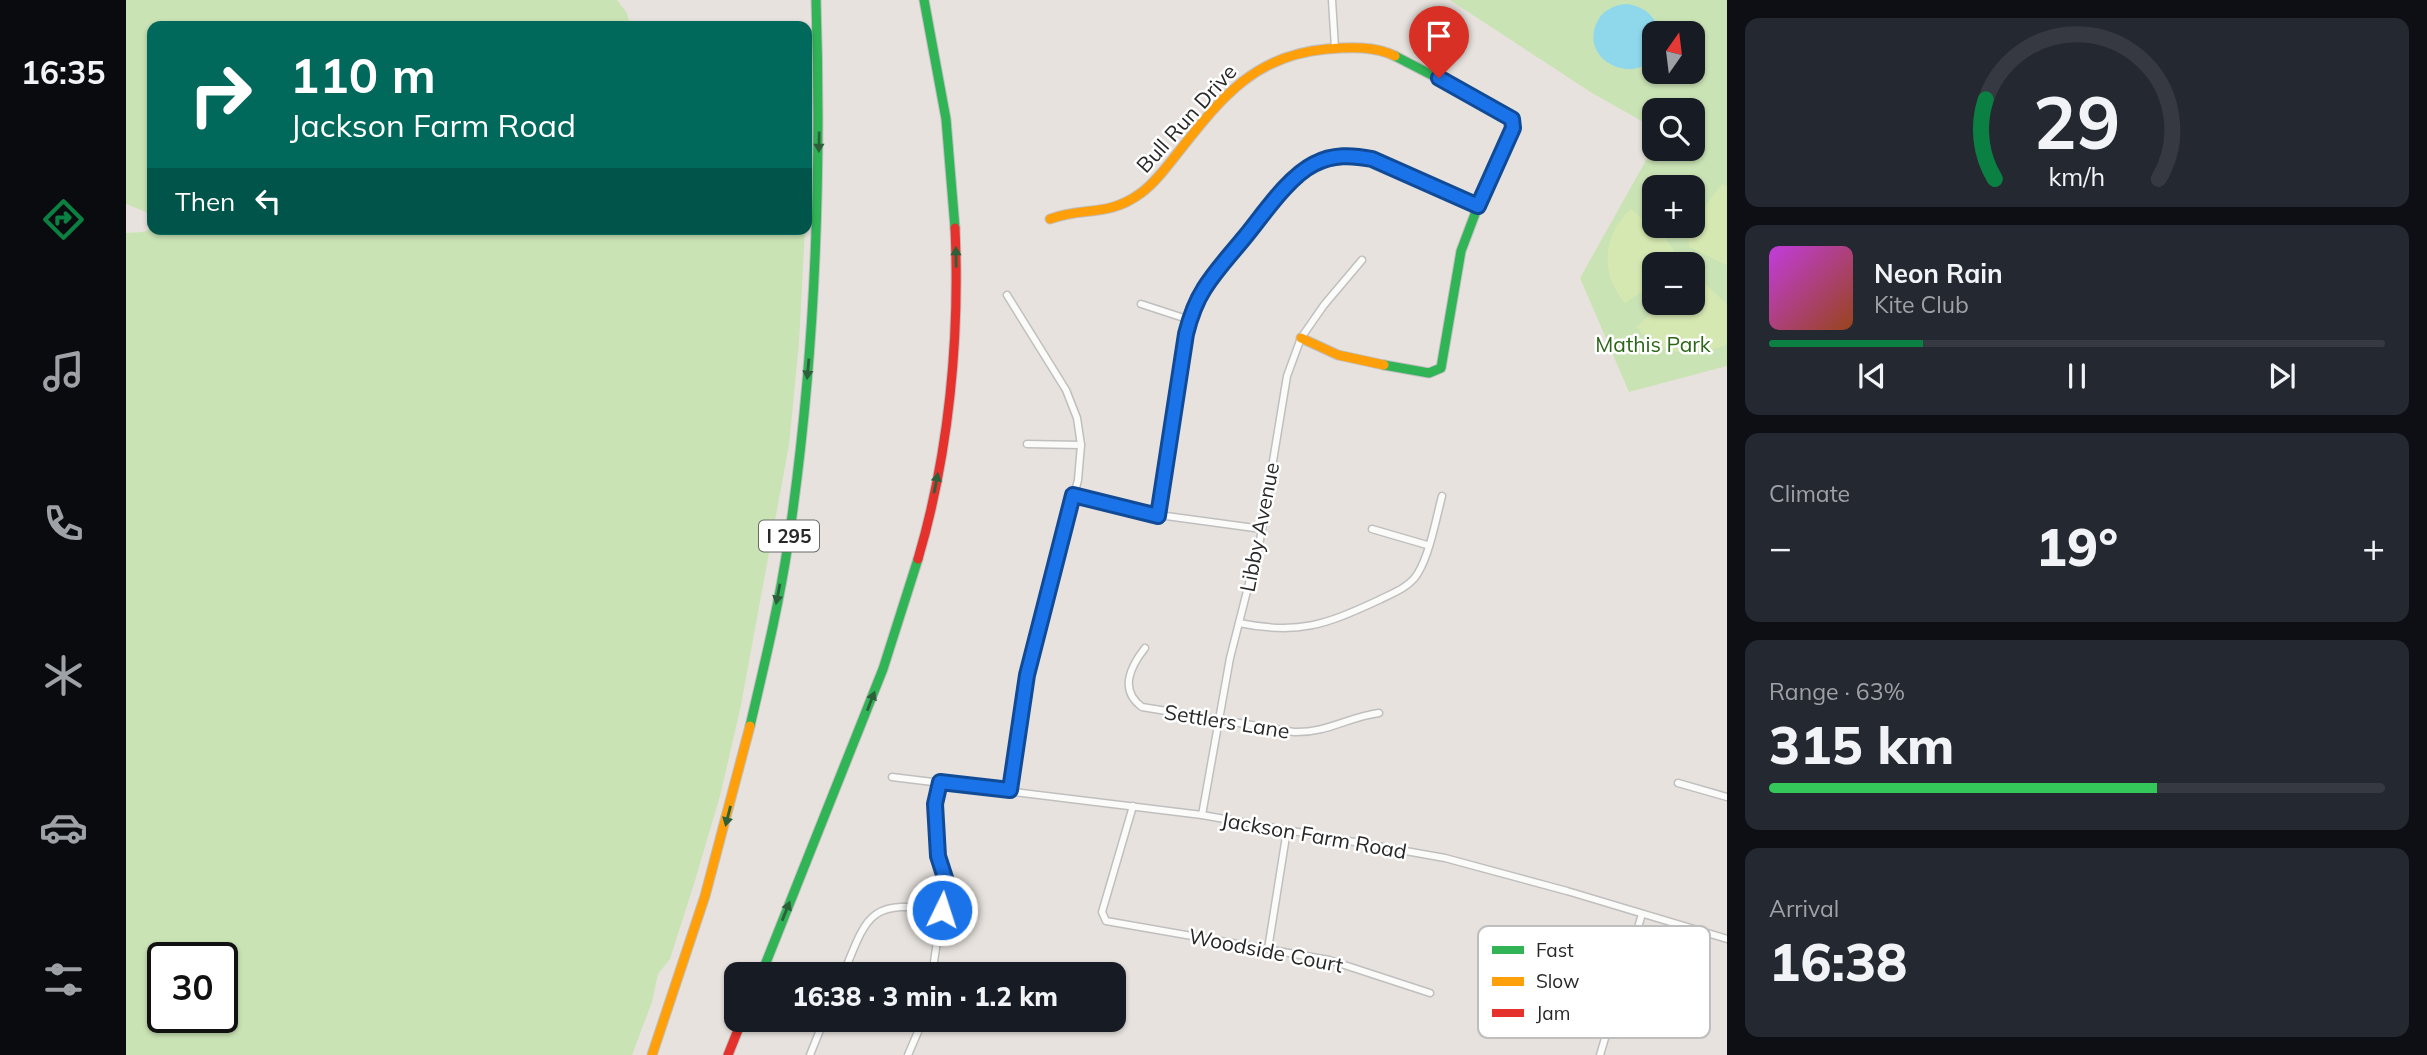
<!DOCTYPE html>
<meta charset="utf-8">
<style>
body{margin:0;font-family:Mulish,sans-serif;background:#242831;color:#f1f3f6;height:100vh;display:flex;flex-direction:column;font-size:26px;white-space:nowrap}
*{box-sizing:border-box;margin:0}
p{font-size:23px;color:#9ea1a6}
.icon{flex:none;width:38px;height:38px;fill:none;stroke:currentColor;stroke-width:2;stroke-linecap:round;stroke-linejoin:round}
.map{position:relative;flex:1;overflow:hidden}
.drawer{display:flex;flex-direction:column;gap:18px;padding:18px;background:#0d0f14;width:700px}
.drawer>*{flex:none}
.top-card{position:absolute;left:21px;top:21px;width:665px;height:214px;border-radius:14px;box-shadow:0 2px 5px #0004;background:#00695c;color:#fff;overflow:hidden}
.needle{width:46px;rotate:14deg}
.buttons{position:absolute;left:1516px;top:21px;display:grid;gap:14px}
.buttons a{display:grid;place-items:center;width:63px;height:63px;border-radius:14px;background:#171b24;box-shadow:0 2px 5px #0004;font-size:35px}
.speed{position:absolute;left:21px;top:942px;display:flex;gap:14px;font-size:35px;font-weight:700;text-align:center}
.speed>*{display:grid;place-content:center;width:91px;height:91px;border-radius:50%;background:#171b24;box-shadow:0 2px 5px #0004;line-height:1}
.speed .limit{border:4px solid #111;border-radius:10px;background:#fff;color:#111}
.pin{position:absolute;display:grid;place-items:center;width:60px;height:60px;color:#fff;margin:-72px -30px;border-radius:50% 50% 50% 0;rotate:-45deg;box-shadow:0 0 7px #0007}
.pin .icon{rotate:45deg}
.me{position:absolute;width:77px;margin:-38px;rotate:4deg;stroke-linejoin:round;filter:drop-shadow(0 0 5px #0008)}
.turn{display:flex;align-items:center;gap:24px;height:147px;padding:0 28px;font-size:32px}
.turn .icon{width:91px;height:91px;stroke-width:2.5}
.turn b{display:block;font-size:49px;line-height:60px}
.then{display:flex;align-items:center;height:66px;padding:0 28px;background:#0003;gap:14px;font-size:26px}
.big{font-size:52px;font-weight:800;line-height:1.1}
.drawer .tile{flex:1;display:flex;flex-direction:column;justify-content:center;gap:10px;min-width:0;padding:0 24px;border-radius:14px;background:#242831}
.drawer .dial{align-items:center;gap:0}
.dial svg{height:182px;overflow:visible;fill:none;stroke:#363941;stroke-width:7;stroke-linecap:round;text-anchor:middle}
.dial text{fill:#f1f3f6;stroke:none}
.song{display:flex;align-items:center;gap:21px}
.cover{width:84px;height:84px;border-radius:10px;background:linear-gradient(135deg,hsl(290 70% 55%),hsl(20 70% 35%))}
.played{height:7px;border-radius:4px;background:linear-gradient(90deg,#0b8043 25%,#363941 25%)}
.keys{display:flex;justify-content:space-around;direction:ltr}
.heat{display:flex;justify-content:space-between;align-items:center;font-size:38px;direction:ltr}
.charge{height:10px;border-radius:5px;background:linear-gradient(90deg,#34c759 63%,#363941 0)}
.trip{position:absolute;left:598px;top:962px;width:402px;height:70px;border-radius:14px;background:#171b24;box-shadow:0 2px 5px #0004;font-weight:800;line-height:70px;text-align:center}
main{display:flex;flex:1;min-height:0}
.tabs{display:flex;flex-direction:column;width:126px;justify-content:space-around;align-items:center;background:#090b0e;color:#9ea1a6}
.tabs .icon{width:49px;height:49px}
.tabs .current{color:#0b8043}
.tabs b{font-size:32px;color:#f1f3f6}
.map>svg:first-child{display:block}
.green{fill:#cae3b5;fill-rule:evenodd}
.pitch{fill:#d6e8b2}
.water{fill:#8fd8eb}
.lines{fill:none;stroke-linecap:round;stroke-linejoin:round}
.street-casing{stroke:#c0bfbf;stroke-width:9}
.fast-casing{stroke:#c0bfbf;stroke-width:11}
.slow-casing{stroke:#c0bfbf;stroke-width:11}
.jam-casing{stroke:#c0bfbf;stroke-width:11}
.street{stroke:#fbfbfa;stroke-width:6}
.fast{stroke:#30b455;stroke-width:9}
.slow{stroke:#ff9f0a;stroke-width:9}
.jam{stroke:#e5322d;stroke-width:9}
.oneway{fill:#2b603a}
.route-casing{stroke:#114b97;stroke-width:18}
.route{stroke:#1a73e8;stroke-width:12}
.labels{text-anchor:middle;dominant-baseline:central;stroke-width:5;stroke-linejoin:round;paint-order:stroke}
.shield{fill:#fff;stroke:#686868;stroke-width:2}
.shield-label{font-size:19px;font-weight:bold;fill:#282828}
.street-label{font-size:21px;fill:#282828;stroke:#fff}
.park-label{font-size:21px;fill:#2c6618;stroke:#fff}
.key{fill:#fff;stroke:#bebebe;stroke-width:2}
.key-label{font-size:19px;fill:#282828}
</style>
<main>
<nav class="tabs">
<b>16:35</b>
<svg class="icon current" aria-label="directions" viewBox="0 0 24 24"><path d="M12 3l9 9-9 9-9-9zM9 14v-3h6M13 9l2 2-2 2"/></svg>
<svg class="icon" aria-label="music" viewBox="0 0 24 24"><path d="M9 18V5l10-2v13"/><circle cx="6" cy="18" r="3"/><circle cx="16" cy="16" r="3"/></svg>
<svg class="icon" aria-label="phone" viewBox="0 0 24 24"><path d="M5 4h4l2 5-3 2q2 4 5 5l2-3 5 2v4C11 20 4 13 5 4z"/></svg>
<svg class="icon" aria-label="climate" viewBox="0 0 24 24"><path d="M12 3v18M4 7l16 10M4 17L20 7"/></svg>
<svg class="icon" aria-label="car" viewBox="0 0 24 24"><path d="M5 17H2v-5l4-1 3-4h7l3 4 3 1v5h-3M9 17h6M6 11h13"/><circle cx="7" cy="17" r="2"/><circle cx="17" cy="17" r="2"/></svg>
<svg class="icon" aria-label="filters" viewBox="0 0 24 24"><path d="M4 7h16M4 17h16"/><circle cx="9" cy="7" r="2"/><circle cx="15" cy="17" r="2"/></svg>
</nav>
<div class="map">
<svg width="1601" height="1055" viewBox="0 0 1601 1055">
<rect width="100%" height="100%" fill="#e7e2dd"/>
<g class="green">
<path d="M0,0H491L501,13L504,26H26V229H679L673,343L663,445L614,710L594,796L568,884L544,959L532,974L526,1002L506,1055H0V233C16,231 32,236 20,212L0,204ZM96,957V1017H37V957Z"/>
<path d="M1324,0H1601V366L1503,392L1454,278L1528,146V149H1566V110H1528V128L1466,93ZM1528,33H1566V72H1528ZM1528,187H1566V226H1528ZM1528,264H1566V303H1528Z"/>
</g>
<g class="pitch">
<path d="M1596,184L1601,186V265L1563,247C1560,225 1584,201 1596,184Z"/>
<path d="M1505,209C1521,223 1552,242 1551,264H1528V284L1499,303C1474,273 1476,235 1505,209Z"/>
<path d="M1566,272L1601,304V344C1570,358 1533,357 1511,327L1535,303H1566Z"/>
</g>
<path class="water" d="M1501,4C1518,7 1530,15 1533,33H1528C1528,40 1529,50 1527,55C1514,85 1454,64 1470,24C1476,10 1488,5 1501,4Z"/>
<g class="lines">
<g class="street-casing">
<g id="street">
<polyline points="1206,0 1209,48"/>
<polyline points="881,295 940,390 951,418 955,445 952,480 901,675 884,790"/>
<polyline points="1015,304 1064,320"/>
<polyline points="901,444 955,445"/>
<polyline points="947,495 1018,513 1136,529"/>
<polyline points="1032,516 1060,334 1069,306 1078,288 1172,175 1198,159 1220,155 1246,159 1352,206"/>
<polyline points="1246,529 1301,545"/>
<path d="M1113,623C1172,635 1199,625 1253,600C1267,593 1284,587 1292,573C1304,553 1310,519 1316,496"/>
<path d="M1019,648C1004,667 993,690 1016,707L1168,732C1201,733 1222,717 1253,713"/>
<polyline points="766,777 1076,815 1319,858 1441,891 1601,939"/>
<polyline points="1552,783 1601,797"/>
<polyline points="1007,806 976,912 980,921 1203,960 1304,993"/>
<polyline points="1076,815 1104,658 1134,540 1161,376 1175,338 1198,305 1236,260"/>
<polyline points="1142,949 1161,830"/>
<path d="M717,975C742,913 743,900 816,910"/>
<polyline points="806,975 820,881 812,856 810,831 809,805 814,782"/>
<polyline points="684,1055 698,1020"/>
<polyline points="782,1055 797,1020"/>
<polyline points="1474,1055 1516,914"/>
</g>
</g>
<g class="fast-casing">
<g id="fast">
<polyline points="798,0 820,119 829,228"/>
<polyline points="1258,365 1303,373 1315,368 1335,251 1352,206 1387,128 1383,115 1269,56"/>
<path d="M624,726C638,666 653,605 662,544C689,364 696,182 690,0"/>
<polyline points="635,975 757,669 792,559"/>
</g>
</g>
<g class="slow-casing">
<g id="slow">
<path d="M924,219C957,206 981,218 1015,193C1030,182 1042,165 1054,150C1096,97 1129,55 1201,49C1224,47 1249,46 1269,56"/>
<polyline points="1175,338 1212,355 1258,365"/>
<polyline points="526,1055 579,896 624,726"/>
</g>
</g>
<g class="jam-casing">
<g id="jam">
<path d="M792,559C823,454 834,338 829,228"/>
<polyline points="602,1055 616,1020"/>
</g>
</g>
<use href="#street" class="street"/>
<use href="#fast" class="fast"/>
<use href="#slow" class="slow"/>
<use href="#jam" class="jam"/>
</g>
<defs><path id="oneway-solid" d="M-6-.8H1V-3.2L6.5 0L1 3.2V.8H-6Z" transform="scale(1.75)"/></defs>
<g class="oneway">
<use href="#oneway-solid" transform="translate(693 142) rotate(91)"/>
<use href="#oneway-solid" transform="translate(830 257) rotate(-91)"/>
<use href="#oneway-solid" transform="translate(682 369) rotate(95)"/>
<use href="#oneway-solid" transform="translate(810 483) rotate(-79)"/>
<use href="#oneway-solid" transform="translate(652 594) rotate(101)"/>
<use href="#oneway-solid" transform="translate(745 701) rotate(-69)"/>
<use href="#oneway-solid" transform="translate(602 816) rotate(104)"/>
<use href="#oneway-solid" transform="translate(660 911) rotate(-68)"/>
</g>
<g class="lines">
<g class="route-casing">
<path id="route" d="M816,910L820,881L812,856L809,804L814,782L884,790L901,675L947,495L1032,516L1060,334C1064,318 1069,303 1078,289C1089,271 1105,254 1118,238C1137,215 1162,177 1188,164C1207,154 1226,155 1246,159L1352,206L1387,128L1386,119L1313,78"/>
</g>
<use href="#route" class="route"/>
</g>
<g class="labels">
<rect class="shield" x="633" y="520.5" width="60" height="31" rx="5"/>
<g class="shield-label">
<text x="663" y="536">I 295</text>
</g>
<g class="street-label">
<text transform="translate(1060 118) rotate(-48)">Bull Run Drive</text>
<text transform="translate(1133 527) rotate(-79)">Libby Avenue</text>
<text transform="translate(1101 721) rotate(9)">Settlers Lane</text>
<text transform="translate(1188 835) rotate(10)">Jackson Farm Road</text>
<text transform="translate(1140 950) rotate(11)">Woodside Court</text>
</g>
<g class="park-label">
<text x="1527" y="344">Mathis Park</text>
</g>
</g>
<rect x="1352" y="926" width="232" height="112" rx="10" class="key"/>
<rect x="1366" y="946" width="32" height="8" fill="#30b455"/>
<rect x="1366" y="977" width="32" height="9" fill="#ff9f0a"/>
<rect x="1366" y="1009" width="32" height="8" fill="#e5322d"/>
<g class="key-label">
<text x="1410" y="957">Fast</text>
<text x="1410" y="988">Slow</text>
<text x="1410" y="1020">Jam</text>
</g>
</svg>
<div class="buttons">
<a><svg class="needle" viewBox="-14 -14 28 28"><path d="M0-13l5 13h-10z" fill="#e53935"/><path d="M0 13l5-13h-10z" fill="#9ea1a6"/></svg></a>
<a><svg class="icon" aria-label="search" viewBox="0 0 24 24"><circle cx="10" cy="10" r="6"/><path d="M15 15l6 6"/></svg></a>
<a>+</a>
<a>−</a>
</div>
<div class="speed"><div class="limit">30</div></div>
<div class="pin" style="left:1313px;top:78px;background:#d93025"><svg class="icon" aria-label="arrive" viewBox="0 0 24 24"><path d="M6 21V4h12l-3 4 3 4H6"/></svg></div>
<svg class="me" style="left:816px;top:910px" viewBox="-20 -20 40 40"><circle r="17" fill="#1a73e8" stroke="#fff" stroke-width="3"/><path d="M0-11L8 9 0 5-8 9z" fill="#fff"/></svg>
<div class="trip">16:38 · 3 min · 1.2 km</div>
<div class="top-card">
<div class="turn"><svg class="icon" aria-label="right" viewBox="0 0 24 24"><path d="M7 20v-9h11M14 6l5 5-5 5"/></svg><div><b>110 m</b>Jackson Farm Road</div></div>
<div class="then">Then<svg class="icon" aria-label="left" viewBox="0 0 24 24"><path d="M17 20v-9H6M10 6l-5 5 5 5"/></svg></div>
</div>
</div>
<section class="drawer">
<div class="tile dial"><svg viewBox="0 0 100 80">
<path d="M14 69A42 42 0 1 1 86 69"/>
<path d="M14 69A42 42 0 0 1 10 34" stroke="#0b8043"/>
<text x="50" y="56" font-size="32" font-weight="700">29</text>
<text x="50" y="72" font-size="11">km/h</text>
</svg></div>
<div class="tile">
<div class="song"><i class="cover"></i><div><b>Neon Rain</b><p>Kite Club</p></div></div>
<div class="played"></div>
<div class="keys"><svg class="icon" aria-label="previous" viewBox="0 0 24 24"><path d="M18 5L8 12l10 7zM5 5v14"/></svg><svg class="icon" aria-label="pause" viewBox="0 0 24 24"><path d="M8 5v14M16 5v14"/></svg><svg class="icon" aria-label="next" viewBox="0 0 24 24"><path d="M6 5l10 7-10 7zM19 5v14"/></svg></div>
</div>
<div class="tile"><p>Climate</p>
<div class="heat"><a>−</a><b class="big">19°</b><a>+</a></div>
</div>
<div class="tile"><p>Range · 63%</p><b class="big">315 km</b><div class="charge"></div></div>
<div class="tile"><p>Arrival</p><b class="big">16:38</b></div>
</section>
</main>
